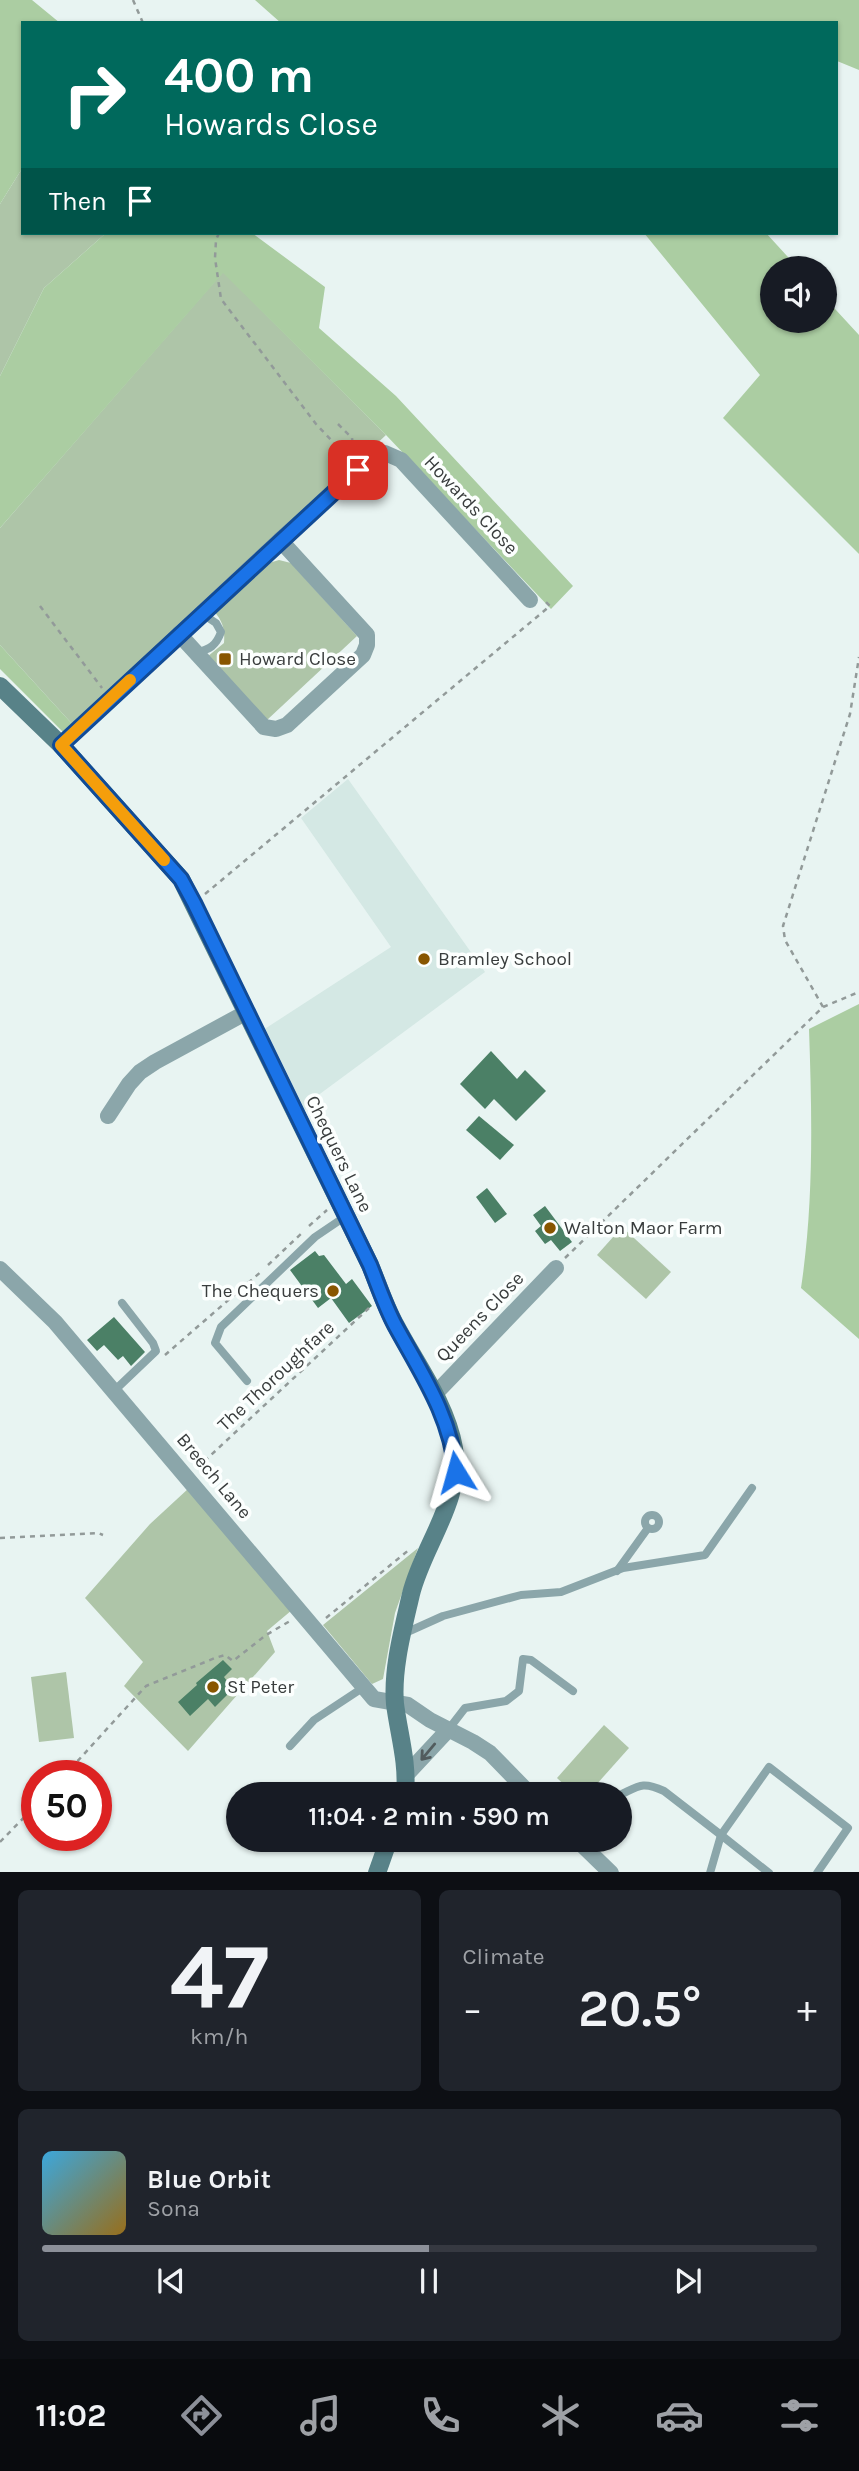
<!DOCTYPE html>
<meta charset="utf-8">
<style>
body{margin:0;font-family:Karla,sans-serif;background:#20242c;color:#f1f3f6;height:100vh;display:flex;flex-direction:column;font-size:26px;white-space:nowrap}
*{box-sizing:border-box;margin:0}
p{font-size:23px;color:#9ea1a6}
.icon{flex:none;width:38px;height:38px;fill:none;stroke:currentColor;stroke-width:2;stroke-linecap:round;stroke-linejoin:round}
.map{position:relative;height:1872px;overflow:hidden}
.details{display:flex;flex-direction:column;gap:18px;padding:18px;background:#0d0f14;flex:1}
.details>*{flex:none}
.banner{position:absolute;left:21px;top:21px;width:817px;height:214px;border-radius:0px;box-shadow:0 2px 5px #0004;background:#00695c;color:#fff;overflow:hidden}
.tools{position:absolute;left:760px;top:256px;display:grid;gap:14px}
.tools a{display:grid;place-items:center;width:77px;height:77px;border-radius:50%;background:#171b24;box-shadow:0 2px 5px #0004;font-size:35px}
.speed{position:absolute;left:21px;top:1760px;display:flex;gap:14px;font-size:35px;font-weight:700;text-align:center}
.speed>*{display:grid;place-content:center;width:91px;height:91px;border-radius:50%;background:#171b24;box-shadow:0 2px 5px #0004;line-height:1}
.speed .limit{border:10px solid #d22;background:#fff;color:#111}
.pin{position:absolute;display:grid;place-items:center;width:60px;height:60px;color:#fff;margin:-30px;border-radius:14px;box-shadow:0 4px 10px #0006}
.me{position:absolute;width:77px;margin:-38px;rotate:352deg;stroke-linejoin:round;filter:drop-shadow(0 0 5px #0008)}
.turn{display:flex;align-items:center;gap:24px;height:147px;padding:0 28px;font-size:32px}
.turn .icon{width:91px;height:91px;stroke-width:2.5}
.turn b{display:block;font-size:49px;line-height:60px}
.then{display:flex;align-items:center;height:66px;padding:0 28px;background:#0003;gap:14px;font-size:26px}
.big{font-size:52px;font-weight:600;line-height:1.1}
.details .widget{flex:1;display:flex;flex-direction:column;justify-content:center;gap:10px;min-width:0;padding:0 24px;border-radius:10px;background:#20242c}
.details .dial{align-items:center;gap:0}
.dial b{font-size:91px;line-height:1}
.song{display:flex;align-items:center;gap:21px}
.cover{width:84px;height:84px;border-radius:10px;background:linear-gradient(135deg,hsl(200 70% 55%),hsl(40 70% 35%))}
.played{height:7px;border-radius:4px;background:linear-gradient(90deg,#8c9099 50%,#363941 50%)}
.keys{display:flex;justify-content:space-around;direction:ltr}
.heat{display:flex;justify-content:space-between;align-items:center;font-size:38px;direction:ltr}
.details .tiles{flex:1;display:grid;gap:18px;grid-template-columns:1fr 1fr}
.widget:last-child{grid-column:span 2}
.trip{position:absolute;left:226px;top:1782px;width:406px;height:70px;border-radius:35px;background:#171b24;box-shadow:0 2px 5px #0004;font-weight:600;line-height:70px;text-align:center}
.menu{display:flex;height:112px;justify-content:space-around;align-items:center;background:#090b0e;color:#9ea1a6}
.menu .icon{width:49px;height:49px}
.menu .current{color:#8c9099}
.menu b{font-size:32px;color:#f1f3f6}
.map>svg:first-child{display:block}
.built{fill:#d4e8e4}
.green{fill:#aec5a8}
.forest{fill:#abcda2}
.building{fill:#4b8066}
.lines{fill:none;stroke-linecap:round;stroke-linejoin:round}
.path{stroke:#929a99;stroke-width:2.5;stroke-dasharray:5 5;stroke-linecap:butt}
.lane{stroke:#8ba6aa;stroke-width:8}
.street{stroke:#8ba6aa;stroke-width:16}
.secondary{stroke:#588288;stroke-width:18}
.oneway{stroke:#525c5e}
.route-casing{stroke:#114b97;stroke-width:18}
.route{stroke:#1a73e8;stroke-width:12}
.slow{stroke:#f59e0b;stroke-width:12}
.poi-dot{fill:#885600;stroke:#fcfffe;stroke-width:2.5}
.labels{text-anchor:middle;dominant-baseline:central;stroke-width:7;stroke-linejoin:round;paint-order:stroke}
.street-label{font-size:19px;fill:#393d3d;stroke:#fcfffe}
.poi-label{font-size:19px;fill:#393d3d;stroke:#fcfffe;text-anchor:start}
</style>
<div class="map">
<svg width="859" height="1873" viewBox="0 0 859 1873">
<rect width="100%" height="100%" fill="#e8f4f2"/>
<polygon class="built" points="348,779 485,972 313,1099 301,1116 260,1032 391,947 301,818"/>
<g class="green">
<polygon points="23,167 23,233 106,233 44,288 0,376 0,204"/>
<polygon points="223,272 386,435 74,726 0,645 0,528"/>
<path d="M279,560L291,563L357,636L267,720L207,657L224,643C225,629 223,622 214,611L269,563Z"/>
<polygon points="622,1227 671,1272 646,1299 597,1255"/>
<polygon points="189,1488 292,1610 267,1631 275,1652 188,1751 124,1686 143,1662 85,1598 150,1524"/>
<polygon points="418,1548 395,1613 383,1679 372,1684 323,1625"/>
<polygon points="66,1672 74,1738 39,1742 31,1677"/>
<polygon points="604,1725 629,1748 588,1794 574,1794 557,1778"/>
</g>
<g class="forest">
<polygon points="0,0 32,0 60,23 23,23 23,167 0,204"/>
<polygon points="255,0 859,0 859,70 837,61 836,23 281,23"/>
<polygon points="106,233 252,233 325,287 319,328 396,396 573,586 551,609 386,435 223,273 0,528 0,376 44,288"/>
<polygon points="644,233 766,233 798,268 772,268 772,320 824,320 824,297 859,335 859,554 723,418 760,375"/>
<polygon points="0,645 74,726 64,733 0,669"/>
<path d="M859,1004V1339L801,1288C814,1202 812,1116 809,1029Z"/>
</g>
<g class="building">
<polygon points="491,1051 517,1079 525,1070 546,1091 516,1121 494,1099 485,1109 460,1084"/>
<polygon points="479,1116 514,1145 500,1160 466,1130"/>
<polygon points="487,1188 507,1214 495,1223 476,1197"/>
<polygon points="545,1206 572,1242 560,1251 551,1240 545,1244 535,1231 541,1226 533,1215"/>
<polygon points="315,1251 319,1256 324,1255 346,1284 352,1279 372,1306 349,1323 331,1298 318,1308 290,1270"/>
<polygon points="114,1317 145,1352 131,1366 123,1356 118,1360 104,1345 97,1351 87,1340"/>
<polygon points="223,1660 232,1669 224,1677 233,1689 215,1707 208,1699 190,1716 178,1702 197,1685 196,1683"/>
</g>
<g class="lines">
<g class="path">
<polyline points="133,0 143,23"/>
<polyline points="219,233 216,240 215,258 221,299 316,424 349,459"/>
<polyline points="338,424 352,438 353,448 345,455"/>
<polyline points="40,606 102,688"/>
<polyline points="205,894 550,606 544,600"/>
<polyline points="823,1007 785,940 783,926 850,714 859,657"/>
<polyline points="309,1226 327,1210"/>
<polyline points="565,1258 823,1007 859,992"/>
<polyline points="268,1265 304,1231"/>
<polyline points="165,1355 263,1270"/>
<polyline points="197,1468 369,1308"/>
<polyline points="0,1538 98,1533 103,1535"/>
<polyline points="326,1618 410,1549"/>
<polyline points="64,1776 146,1686 215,1658 225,1655 233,1661 266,1635 290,1621"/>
<polyline points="0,1842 37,1804"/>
</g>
<g class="lane">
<path d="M196,653C210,649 216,646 221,632L216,623L201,613"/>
<polyline points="247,1381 215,1343 221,1327 315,1237 346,1216"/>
<polyline points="114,1391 156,1351 153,1343 122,1303"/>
<circle cx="652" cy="1522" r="7"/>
<polyline points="617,1571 648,1528"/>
<polyline points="403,1634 443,1616 521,1595 561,1592 623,1568 705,1555 752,1488"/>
<polyline points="448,1730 465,1708 506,1701 519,1691 523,1659 531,1660 573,1691"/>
<polyline points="290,1746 314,1720 364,1687"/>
<path d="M620,1795C639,1786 642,1781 664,1791L721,1835L769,1767L848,1828L817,1873"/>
<polyline points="710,1873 721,1835 769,1873"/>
</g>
<g class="street">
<polyline points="179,634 264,727 276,729 287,725 363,655 367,645 367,635 280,540"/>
<polyline points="61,745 280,540 375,456 385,453 401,460 530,600"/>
<polyline points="108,1116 129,1084 140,1072 155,1062 247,1012"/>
<polyline points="0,1269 55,1322 374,1699 408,1705 430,1720 473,1742 490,1753 530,1794"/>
<polyline points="435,1394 556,1268"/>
<polyline points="407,1774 448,1730"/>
<polyline points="576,1839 611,1873"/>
</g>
<g class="secondary">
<path d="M0,686L61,745L181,879L370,1265C378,1284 385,1306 395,1324C416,1364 446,1403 454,1448C463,1500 423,1545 411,1594C403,1629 392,1669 395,1704C399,1735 408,1762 405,1794"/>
<polyline points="377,1873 389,1839"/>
</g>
</g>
<defs><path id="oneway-shaft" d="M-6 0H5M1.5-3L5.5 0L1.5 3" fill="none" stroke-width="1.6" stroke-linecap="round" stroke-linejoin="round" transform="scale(1.75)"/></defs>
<use class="oneway" href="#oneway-shaft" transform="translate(428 1752) rotate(130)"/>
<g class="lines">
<g class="route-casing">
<path id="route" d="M358,470L61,745L181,879L194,903L370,1265C378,1285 385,1306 395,1325C421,1373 451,1416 456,1472"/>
</g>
<use href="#route" class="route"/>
<polyline class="slow" points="130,680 61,745 164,860"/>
</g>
<g class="poi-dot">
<rect x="218" y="652" width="14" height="14" rx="3.5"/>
<circle cx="424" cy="959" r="7"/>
<circle cx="550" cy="1228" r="7"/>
<circle cx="333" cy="1291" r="7"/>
<circle cx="213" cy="1687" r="7"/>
</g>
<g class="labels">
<g class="street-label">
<text transform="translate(471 505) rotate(47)">Howards Close</text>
<text transform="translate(339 1154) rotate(64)">Chequers Lane</text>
<text transform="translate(480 1317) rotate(-46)">Queens Close</text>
<text transform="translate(276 1376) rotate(-43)">The Thoroughfare</text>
<text transform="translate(214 1476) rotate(50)">Breech Lane</text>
</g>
<g class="poi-label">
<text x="239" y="659">Howard Close</text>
<text x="438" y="959">Bramley School</text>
<text x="564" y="1228">Walton Maor Farm</text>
<text x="319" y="1291" text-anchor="end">The Chequers</text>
<text x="227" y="1687">St Peter</text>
</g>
</g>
</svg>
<div class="tools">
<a><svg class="icon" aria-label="sound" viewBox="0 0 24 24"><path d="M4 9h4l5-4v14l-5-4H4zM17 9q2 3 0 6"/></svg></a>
</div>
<div class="speed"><div class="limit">50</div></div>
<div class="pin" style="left:358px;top:470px;background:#d93025"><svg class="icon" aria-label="arrive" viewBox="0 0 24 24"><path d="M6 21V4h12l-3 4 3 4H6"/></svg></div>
<svg class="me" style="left:456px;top:1472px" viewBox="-20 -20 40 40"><path d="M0-17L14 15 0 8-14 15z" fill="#1a73e8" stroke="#fff" stroke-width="4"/></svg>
<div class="trip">11:04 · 2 min · 590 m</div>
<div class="banner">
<div class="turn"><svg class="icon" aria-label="right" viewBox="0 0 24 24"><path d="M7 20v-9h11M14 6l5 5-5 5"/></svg><div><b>400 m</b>Howards Close</div></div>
<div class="then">Then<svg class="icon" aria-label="arrive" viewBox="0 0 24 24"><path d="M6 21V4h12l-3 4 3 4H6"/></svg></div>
</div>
</div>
<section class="details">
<div class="tiles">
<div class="widget dial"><b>47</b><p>km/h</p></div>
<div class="widget"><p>Climate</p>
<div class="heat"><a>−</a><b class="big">20.5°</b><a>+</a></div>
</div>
<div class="widget">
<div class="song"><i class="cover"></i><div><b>Blue Orbit</b><p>Sona</p></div></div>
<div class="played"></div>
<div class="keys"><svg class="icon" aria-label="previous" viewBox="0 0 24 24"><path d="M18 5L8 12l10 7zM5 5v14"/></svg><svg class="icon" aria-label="pause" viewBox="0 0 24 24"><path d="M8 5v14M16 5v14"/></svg><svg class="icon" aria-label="next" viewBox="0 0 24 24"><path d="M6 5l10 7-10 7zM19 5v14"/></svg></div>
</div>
</div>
</section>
<nav class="menu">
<b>11:02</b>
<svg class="icon current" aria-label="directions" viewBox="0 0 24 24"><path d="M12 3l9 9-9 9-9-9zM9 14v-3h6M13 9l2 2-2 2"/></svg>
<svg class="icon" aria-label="music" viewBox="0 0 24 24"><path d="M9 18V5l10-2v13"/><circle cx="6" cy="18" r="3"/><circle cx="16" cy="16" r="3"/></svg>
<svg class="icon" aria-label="phone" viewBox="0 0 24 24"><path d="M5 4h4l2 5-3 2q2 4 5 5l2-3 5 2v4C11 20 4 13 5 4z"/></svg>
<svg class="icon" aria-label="climate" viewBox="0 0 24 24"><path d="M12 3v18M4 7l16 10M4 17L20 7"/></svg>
<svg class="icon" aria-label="car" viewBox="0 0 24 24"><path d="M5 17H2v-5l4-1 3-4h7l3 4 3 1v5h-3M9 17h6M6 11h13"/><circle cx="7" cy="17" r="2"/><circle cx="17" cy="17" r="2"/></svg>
<svg class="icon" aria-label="filters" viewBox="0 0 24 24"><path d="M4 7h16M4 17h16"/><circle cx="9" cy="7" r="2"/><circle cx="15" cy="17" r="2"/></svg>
</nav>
